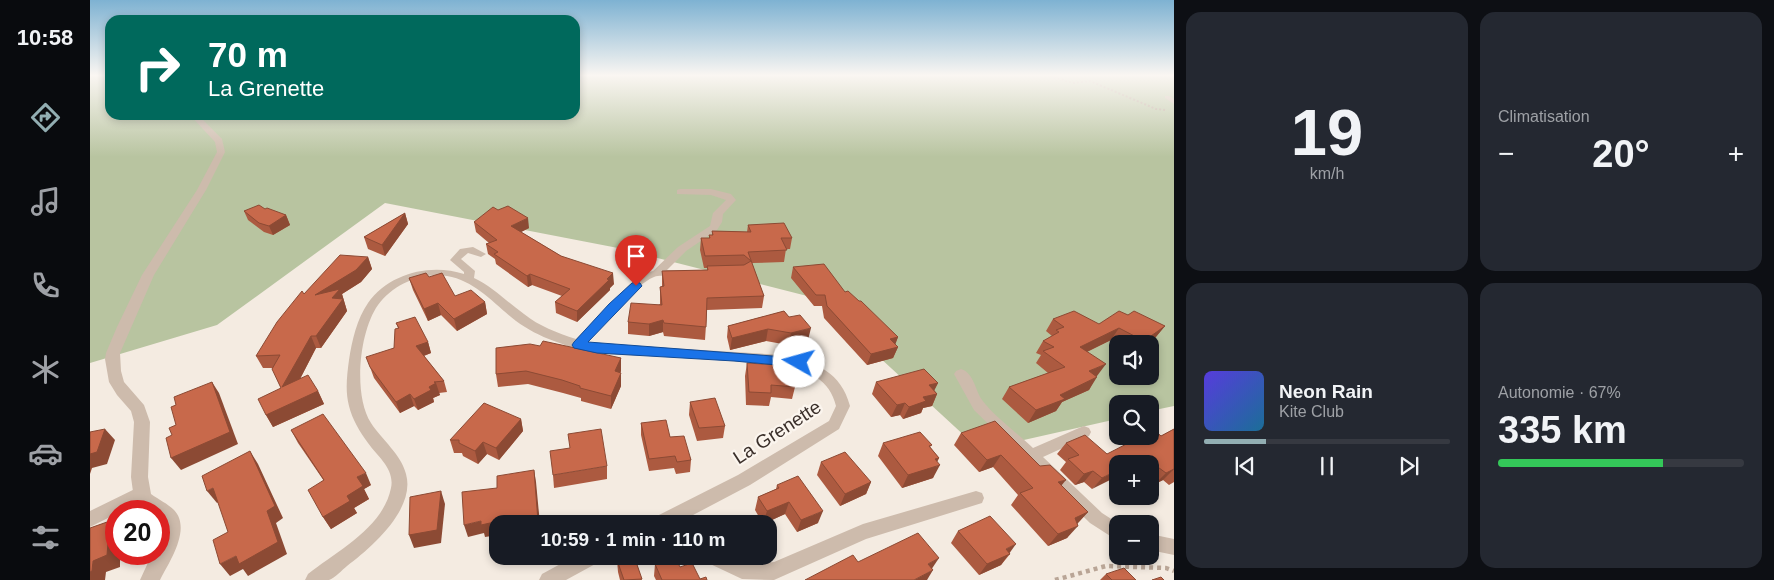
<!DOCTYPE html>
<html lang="fr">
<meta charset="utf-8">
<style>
body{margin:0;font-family:Helvetica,sans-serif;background:#242831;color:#f1f3f6;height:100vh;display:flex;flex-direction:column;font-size:19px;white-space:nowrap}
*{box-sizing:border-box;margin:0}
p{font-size:16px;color:#9ea1a6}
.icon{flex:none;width:28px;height:28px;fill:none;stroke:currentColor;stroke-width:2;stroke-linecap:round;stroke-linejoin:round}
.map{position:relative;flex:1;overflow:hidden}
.sheet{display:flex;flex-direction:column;gap:12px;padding:12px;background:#0d0f14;width:600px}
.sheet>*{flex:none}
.banner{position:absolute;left:15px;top:15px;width:475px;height:105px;border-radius:15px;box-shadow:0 2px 8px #0003;background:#00695c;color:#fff;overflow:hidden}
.buttons{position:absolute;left:1019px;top:335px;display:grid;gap:10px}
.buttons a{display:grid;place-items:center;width:50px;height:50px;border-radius:10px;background:#171b24;box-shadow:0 2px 8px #0003;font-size:25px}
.speed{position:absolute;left:15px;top:500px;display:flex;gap:10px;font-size:25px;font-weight:700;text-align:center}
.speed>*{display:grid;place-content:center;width:65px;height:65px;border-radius:50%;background:#171b24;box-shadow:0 2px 8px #0003;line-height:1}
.speed .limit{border:8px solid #d22;background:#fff;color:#111}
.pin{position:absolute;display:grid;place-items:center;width:42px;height:42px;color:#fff;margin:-51px -21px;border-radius:50% 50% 50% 0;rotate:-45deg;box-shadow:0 0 5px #0007}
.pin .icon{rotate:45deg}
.me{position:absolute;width:55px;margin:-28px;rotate:277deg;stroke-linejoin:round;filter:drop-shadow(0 0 4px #0008)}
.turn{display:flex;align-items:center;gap:18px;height:105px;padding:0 20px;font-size:22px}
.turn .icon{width:65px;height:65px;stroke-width:2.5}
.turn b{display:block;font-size:35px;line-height:42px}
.big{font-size:38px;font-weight:700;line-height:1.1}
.sheet .tile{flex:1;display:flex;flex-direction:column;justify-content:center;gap:8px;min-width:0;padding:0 18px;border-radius:15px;background:#242831}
.sheet .dial{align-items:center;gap:0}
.dial b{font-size:65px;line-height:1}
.song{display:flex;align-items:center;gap:15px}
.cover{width:60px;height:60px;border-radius:8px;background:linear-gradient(135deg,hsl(250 70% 55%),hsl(200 70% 35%))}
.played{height:5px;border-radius:2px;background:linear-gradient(90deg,#92aeb2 25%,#363941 25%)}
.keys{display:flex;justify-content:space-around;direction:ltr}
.heat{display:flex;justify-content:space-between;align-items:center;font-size:28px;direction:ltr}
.charge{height:8px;border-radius:4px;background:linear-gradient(90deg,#34c759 67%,#363941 0)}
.sheet .tiles{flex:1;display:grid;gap:12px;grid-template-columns:repeat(2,1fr)}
.trip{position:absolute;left:399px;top:515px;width:288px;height:50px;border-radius:15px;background:#171b24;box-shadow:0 2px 8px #0003;font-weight:700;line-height:50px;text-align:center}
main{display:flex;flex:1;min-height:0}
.tab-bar{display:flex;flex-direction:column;width:90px;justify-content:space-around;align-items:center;background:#090b0e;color:#9ea1a6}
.tab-bar .icon{width:35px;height:35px}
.tab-bar .active{color:#92aeb2}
.tab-bar b{font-size:22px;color:#f1f3f6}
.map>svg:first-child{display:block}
.green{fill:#b8c4a0;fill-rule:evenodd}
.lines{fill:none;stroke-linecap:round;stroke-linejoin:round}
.path-far1{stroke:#b9a596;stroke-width:2;stroke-dasharray:2 2;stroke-linecap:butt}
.path{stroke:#b9a596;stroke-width:4.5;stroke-dasharray:4 4;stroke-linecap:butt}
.lane{fill:#cdbbac;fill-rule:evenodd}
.street{fill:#cdbbac;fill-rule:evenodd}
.wall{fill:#ac5a40}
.shaded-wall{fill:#8c4a34}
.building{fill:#c8694b;stroke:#8c4a34}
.route{fill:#1a73e8;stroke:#114b97}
.labels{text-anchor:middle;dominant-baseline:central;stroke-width:4.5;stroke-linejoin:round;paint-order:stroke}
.near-street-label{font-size:19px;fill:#3b302b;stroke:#fbf5ee}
</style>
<main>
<nav class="tab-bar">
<b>10:58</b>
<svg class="icon active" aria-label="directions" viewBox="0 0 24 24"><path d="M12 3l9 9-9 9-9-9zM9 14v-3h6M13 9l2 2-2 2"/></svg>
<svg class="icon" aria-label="music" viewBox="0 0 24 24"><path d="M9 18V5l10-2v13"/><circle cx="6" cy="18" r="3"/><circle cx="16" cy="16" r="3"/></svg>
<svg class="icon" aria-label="phone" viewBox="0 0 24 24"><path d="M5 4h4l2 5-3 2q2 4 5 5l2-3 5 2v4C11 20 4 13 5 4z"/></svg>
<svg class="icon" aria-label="climate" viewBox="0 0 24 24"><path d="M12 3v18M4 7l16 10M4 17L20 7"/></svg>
<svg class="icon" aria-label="car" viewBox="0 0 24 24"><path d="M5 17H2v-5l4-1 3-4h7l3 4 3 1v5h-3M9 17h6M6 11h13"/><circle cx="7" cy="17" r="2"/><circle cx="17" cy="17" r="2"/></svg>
<svg class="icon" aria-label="filters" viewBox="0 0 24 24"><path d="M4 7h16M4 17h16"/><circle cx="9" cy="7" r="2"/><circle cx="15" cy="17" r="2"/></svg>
</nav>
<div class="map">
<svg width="1084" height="580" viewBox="0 0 1084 580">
<rect width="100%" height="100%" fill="#f4ebe1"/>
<path class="green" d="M0,76H20V115H485V76H1084V406L1060,411V404H1028L1027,419L890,450L725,298L528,248L295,203L127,325L0,363ZM1028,344H1060V376H1028Z"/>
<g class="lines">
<polyline class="path-far1" points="960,76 983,83 1000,81 1066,109 1075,110"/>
<polyline class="path" points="965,580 1016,566 1076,568 1084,571"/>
<g class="lane">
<polygon points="1075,96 1079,96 1084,99 1084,104 1075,98"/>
<path d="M590,189H621L641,194L646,200L633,214L632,222L627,230L596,251L577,270L591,271L592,273L591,275C582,278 572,274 564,277C544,285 512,326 497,343L694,355C726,362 751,372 760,406L749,429L660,485L586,524H561L563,518L648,475L739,421L746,406C740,380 719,370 694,365C652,362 610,359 568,356C544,355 517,356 494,351C484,349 473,344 464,341C450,336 437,329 426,321C404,304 386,281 357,276C332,272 303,284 288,305C269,332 263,395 281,423C292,440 311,454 316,474C326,509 281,548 257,566C252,570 245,578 239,580C232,580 222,580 215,580L218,574C247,551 293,528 301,488C305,469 288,457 278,443C270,432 262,419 259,406C255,391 257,375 259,360C262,340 267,319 278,303C299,273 341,263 374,274V272L360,260L370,249L383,247L396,254L391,257L378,253L371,259L385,271L384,278C403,287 417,302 434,314C449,326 467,333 486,339L540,284L556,273L563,271L588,247L620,226L623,213L636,200L621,195L587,194V190Z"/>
<path d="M871,369C884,373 885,390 892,400C905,417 927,433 943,448L989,428L994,426L999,428L1001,432L999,436L953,457L1012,513L1029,524L1028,541L1000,523L884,410L864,374L866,371Z"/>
<path d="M51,486L57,488L59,493C55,502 36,511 26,511V514L0,527V511Z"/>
<polygon points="886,491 892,493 894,498 892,503 776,539 684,580 652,579 616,562 613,556 640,556 652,561 667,564 684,562 773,524"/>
<polygon points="1060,534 1084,539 1084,555 1060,550"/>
<polygon points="485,556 512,556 509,562 476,580 449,580 452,574"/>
</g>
<path class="street" d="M100,115H108L132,139L135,152L116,190L64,275L30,353L31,371L34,382L54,405L60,422L58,477L61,494C68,499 78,504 84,510C102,529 79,562 70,580H50L62,554H69L72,524L69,521V511H56L47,505L44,499L41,477L44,422L41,411L27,395L19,382L15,359L16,353L27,327L52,275L107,190L127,152L125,142Z"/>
</g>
<g class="wall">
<polygon points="175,209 196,215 200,225 183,235 174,232 158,220 154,211"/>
<polygon points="315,213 318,224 295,256 278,249 274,237"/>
<polygon points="384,222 439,228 431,232 471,256 524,284 520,288 520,290 487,322 466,313 465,302 472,296 442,285 438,287 406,264 405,259 398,254 396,244 399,243 386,232"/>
<polygon points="658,225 702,238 700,249 696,249 694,262 662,263 674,296 672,308 617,310 615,340 574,336 573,332 559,336 538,334 538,322 570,304 570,287 572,287 572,271 617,270 617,268 614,268 610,250 611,238 619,238 619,235 622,235 622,231 657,232"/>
<polygon points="278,257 282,269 271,282 252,294 257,311 231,348 226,348 210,379 228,391 234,404 183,427 176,415 191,388 182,368 173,368 166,356 214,294"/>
<polygon points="703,267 755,292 808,337 805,344 808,347 803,358 777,365 734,318 732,306 724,306 701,278"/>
<polygon points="339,277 365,296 395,302 397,314 367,331 351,315 338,321 323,290 319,278"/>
<polygon points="694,311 718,340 698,345 676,341 640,350 637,337 638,326"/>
<polygon points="1038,315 1075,326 1065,338 1058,344 1028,344 1021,340 997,352 1006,376 999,390 972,402 966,411 938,423 912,399 919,387 958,373 946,363 951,355 946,353 953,341 962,336 956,331 963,319 1009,324"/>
<polygon points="306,323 338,342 341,353 334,356 354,381 357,392 349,393 350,395 343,398 344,402 328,410 324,406 310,413 284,378 280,367 304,348 308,328"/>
<polygon points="450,346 531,358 531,371 530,373 531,386 521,409 491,401 491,398 473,393 438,384 408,387 406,374"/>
<polygon points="657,363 705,387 702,399 681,397 679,406 656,405 655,376"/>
<polygon points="786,382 848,383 844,390 847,394 842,406 833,408 831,413 813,419 810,415 801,417 782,394"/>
<polygon points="600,402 635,426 633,438 607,441 599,415"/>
<polygon points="431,419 433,431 409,460 397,454 388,464 373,456 372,453 364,453 360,440"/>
<polygon points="551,423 580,437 601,460 600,472 586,474 584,468 559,471 551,435"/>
<polygon points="1084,429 1084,482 1079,485 1073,480 1065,484 1060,480 1060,464 1028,464 1002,489 994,482 985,485 970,470 976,462 967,454 976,443 1017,454 1071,436"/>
<polygon points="201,430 281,485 274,489 279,499 264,508 267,513 241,529 233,517 234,481 208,443"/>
<polygon points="871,433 950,466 998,512 987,524 977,538 958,546 921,505 928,495 903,467 889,472 864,445"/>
<polygon points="793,443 842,445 840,447 849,458 847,462 843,478 812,488 788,456"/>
<polygon points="731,462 781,482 776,494 750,506 727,475"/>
<polygon points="517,466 517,479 464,488 463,475"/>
<polygon points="687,485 728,523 707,532 695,514 673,524 665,510 668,497 686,489"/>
<polygon points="868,531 919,553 920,554 911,565 889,575 861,543"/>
<polygon points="544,556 552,580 530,580 528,572 527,560"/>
<polygon points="565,564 582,564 590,567 610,579 617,580 566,580 564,576"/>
<polygon points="1016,574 1046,580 1010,580"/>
</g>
<g class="shaded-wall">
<polygon points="315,213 318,224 295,256 292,245"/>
<polygon points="196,215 200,225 183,235 179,226"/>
<polygon points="438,218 439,228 423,236 421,226"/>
<polygon points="278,257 282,269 271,282 252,294 257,311 231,348 226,336 225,295"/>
<polygon points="523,273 524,284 520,288 520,290 487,322 487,311"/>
<polygon points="440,274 442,285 438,287 437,276"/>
<polygon points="395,302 397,314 367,331 364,319"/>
<polygon points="348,303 351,315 338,321 334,309"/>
<polygon points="573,320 573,332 559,336 559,324"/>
<polygon points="1075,326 1065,338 1058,344 1051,344 1054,341"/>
<polygon points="721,328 718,340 698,345 701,333"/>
<polygon points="1029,328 1021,340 982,359 990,347"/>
<polygon points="678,329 676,341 640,350 642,338"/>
<polygon points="221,336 226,348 199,400 192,387"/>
<polygon points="808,337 804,348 808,347 803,358 777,365 781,354 800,339"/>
<polygon points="338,342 341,353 330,357 326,346"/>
<polygon points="531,358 531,371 525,384 525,371"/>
<polygon points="1016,364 1007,376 991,384 999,371"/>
<polygon points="531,373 531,386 521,409 521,396"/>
<polygon points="1007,377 999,390 972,402 966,411 938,423 946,410 970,395"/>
<polygon points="122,382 129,393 148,444 91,470 81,458"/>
<polygon points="346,383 350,395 343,398 344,402 328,410 324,399 339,387"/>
<polygon points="848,383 842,395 839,385"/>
<polygon points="228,391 234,404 183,427 176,415"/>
<polygon points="320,394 324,406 310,413 306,402"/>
<polygon points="847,394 842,406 833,408 831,413 813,419 819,407 833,397"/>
<polygon points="815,403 810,415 801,417 807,405"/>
<polygon points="431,419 433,431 409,460 406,448"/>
<polygon points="15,429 25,440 17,464 2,468 0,474 0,454"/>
<polygon points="393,442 397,454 388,464 385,451"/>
<polygon points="160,451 168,464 193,518 186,523 197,554 158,576 153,569 140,576 130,564 146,556 177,511"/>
<polygon points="911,455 903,467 889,472 897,460"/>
<polygon points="1054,457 1048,464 1040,464"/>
<polygon points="849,458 844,467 850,465 843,478 812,488 818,475 845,459"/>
<polygon points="1084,469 1073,480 1065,484 1076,473"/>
<polygon points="444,470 446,482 450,524 434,524"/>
<polygon points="1028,470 1028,476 1002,489 1012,478"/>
<polygon points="1003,471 994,482 985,485 994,474"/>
<polygon points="276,473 281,485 274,489 279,499 264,508 267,513 241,529 233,517 257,496 267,477"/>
<polygon points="976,480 966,492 968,482"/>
<polygon points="781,482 776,494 750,506 755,494"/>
<polygon points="123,488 132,500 127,503 117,491"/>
<polygon points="351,491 355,504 351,543 324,548 319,535"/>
<polygon points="699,502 695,514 673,524 677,511"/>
<polygon points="733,511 728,523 707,532 711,520"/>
<polygon points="998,512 987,524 985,518"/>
<polygon points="20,521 26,527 26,554 30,554 30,567 16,572 15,580 0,580 0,572 3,561"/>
<polygon points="391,521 409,521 409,524 408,524 408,535 395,537 394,533 378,537 374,525"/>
<polygon points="988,526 977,538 958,546 968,534"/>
<polygon points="926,544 911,565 889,575 897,564 916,549"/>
<polygon points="849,558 841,570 838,564"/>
<polygon points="843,570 837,580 824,580"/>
</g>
<g class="building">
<polygon points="169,205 175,209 177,208 196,215 179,226 169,223 154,211"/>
<polygon points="418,206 438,218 421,226 471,256 523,273 517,279 519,280 487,311 465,302 480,289 440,274 437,276 404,254 408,252 396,244 407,240 384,222 403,207 408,210"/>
<polygon points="315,213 292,245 274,237"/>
<polygon points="694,223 702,238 691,238 697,250 658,252 674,296 617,298 616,327 574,323 573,320 559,324 538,322 541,303 572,305 570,287 574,286 572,271 618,270 617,266 654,265 661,261 654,255 615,256 611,238 620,238 619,235 623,235 622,231 661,232 658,225"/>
<polygon points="250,255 278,257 266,270 225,295 250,289 242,298 253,299 226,336 221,336 192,387 218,375 228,391 176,415 168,399 191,388 182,369 190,355 166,356 187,322 212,291 214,294"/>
<polygon points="734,264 755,292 758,291 769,301 771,301 808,337 800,339 808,347 781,354 737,306 735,295 726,295 703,267"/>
<polygon points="336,273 339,277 352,273 365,296 381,290 395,302 364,319 348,303 334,309 319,278"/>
<polygon points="694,311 699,317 710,315 721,328 701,333 678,329 642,338 638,326"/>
<polygon points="984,311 1009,324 1029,311 1038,315 1044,311 1075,326 1054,341 1029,328 990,347 1016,364 999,371 1007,377 970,395 975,399 946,410 919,387 975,367 953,351 964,347 953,341 969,332 966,330 974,327 963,319"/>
<polygon points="325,317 338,342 326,346 354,381 344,382 346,383 339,387 341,390 324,399 320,394 306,402 280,367 276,357 304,348 305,329 309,328 306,323"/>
<polygon points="453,341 531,358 525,371 531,373 521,396 490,388 490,386 472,380 436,371 406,374 406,348 440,344 450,346"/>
<polygon points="657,363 703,366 705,387 681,385 681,393 659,392"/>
<polygon points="834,369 848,383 839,385 847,394 833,397 836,401 819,407 815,403 807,405 786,382"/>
<polygon points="122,382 140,432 81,458 76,438 82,435 79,428 86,425 81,407 86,405 84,397"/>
<polygon points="625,398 635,426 609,428 600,402"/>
<polygon points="394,403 431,419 406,448 393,442 385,451 369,443 369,440 360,440"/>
<polygon points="233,414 276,473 267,477 273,486 257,496 260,501 233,517 218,490 234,480 201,430"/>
<polygon points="576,420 580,437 594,436 601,460 587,462 585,456 559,459 551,423"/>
<polygon points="905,421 950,466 960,465 976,480 968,482 998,512 985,518 988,526 968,534 930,493 943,488 911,455 897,460 871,433"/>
<polygon points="15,429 7,452 0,454 0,432"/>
<polygon points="511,429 517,466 463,475 460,451 480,448 478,434"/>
<polygon points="1084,429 1084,469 1076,473 1054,457 1040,464 1028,464 1028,470 1012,478 1003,471 994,474 978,459 989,455 976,443 995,435 1017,454 1052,436 1060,436 1060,432 1064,430 1071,436"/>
<polygon points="830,432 842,445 839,446 849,458 845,459 850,465 818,475 793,443"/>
<polygon points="160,451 185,506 177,511 188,542 149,564 146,556 130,564 123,540 138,532 123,488 117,491 112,476"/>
<polygon points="755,452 781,482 755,494 731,462"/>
<polygon points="444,470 448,521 434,524 409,524 409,521 391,525 391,521 374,525 372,492 407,488 407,476"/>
<polygon points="708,476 733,511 711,520 699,502 677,511 668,497 689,488 687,485"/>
<polygon points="351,491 347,530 319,535 320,497"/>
<polygon points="900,516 926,544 916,549 920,554 897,564 868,531"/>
<polygon points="20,521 17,555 3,561 2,571 0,572 0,528"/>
<polygon points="828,533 849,558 838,564 843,570 824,580 715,580 763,555 768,562"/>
<polygon points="538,556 544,556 552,579 534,580 527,560"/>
<polygon points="579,559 582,564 587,561 590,567 602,563 610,579 616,577 617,580 572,580 565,564"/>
<polygon points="1034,568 1046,580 1022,580 1016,574"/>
<polygon points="1071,577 1074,580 1062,580"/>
</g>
<linearGradient id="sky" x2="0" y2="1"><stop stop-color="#7eb2d2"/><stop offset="0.48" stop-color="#faf6f2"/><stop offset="1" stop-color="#faf6f2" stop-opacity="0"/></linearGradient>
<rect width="1084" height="157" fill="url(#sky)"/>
<polygon class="route" points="546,282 550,283 552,286 550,288 498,342 709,358 714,359 716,362 714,366 709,367 644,361 507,353 484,348 482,345 484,342 519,304 542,283"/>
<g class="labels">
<g class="near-street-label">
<text transform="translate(687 432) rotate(-33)">La Grenette</text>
</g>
</g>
</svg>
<div class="buttons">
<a><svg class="icon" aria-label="sound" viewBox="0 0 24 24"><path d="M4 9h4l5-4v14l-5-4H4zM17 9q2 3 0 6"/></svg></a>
<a><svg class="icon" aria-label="search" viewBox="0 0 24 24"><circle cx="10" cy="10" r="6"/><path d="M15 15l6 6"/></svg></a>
<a>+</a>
<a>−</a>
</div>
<div class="speed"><div class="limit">20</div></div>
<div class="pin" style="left:546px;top:286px;background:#d93025"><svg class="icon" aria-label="arrive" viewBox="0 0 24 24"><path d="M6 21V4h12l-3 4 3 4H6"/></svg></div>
<svg class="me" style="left:709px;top:362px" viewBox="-20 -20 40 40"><circle r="19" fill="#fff"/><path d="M0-13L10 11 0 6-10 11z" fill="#1a73e8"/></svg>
<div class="trip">10:59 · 1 min · 110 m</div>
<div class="banner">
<div class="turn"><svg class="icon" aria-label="right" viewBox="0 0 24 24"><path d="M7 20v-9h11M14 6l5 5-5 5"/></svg><div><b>70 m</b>La Grenette</div></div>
</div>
</div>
<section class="sheet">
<div class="tiles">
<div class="tile dial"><b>19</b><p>km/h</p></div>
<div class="tile"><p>Climatisation</p>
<div class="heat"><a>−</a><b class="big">20°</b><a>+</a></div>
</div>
<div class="tile">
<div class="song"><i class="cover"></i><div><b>Neon Rain</b><p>Kite Club</p></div></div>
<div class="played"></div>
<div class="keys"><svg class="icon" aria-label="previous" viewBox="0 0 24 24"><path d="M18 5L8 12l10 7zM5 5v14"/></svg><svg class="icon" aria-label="pause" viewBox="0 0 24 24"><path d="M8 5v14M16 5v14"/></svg><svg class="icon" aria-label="next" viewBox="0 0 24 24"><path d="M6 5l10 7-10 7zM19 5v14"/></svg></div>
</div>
<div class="tile"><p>Autonomie · 67%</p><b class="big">335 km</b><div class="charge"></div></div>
</div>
</section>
</main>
